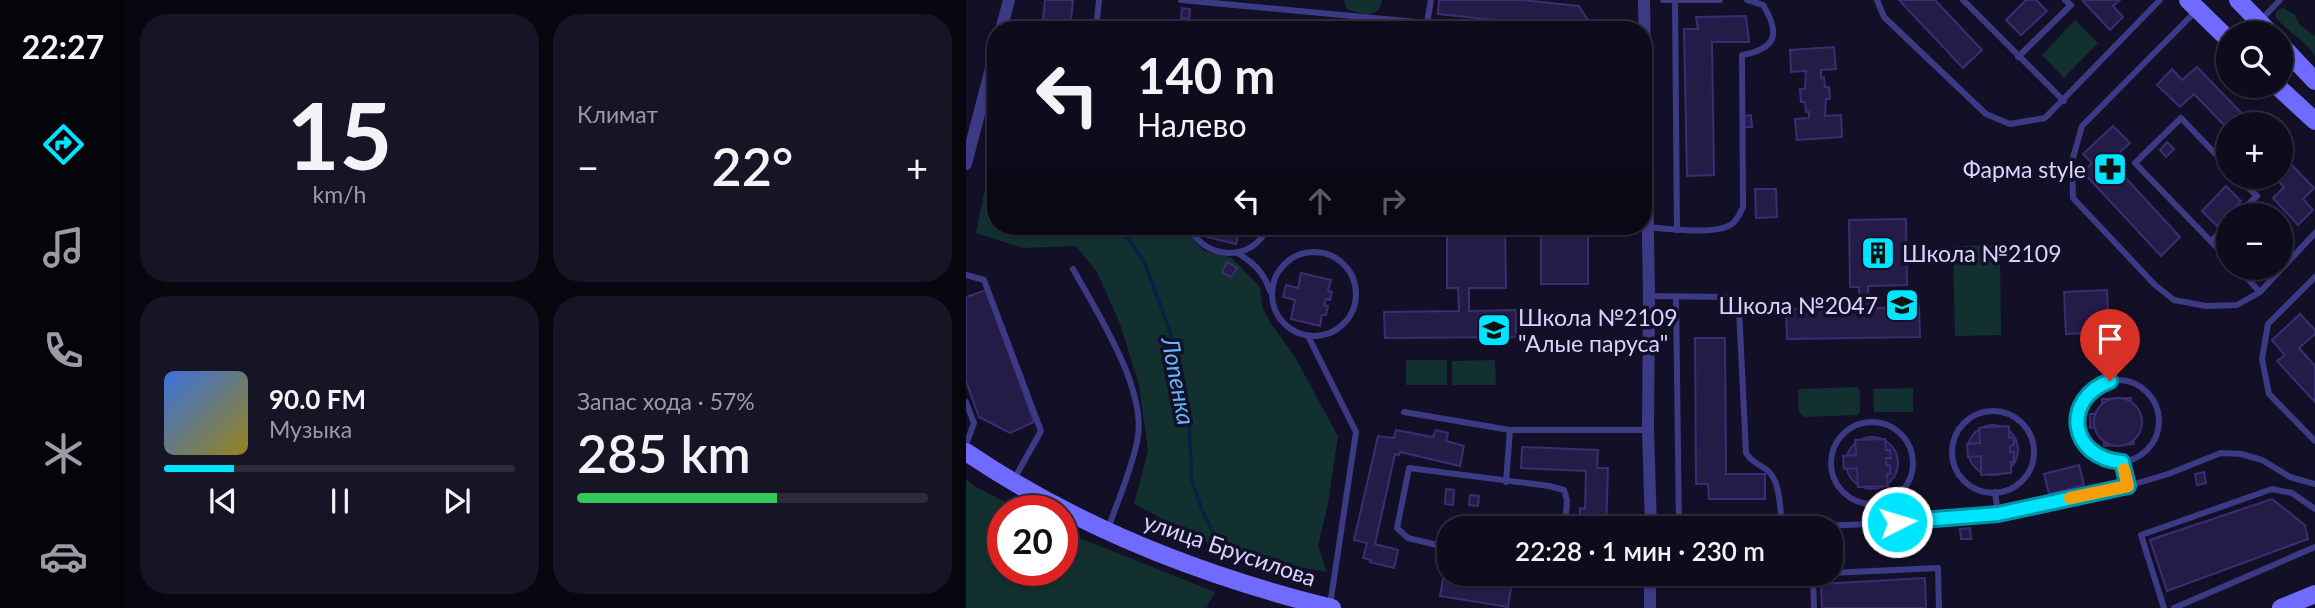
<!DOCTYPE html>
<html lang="ru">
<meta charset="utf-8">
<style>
body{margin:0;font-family:Lato,sans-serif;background:#171425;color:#f1f3f6;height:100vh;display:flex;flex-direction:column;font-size:26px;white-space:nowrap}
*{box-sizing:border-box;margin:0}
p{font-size:23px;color:#9b9ba3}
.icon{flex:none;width:38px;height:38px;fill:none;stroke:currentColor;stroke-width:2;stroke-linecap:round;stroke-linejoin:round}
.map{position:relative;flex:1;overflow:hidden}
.details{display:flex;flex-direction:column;gap:14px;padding:14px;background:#08060f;width:840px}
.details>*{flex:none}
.banner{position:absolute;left:21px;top:21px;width:665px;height:214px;border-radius:28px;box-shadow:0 2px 5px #0004,0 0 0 2px #2e2b3b;background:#0e0b1c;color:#f1f3f6;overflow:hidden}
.controls{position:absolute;left:1250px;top:21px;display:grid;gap:14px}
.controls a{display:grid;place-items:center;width:77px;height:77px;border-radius:50%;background:#0e0b1c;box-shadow:0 2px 5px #0004,0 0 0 2px #2e2b3b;font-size:35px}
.speed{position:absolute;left:21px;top:495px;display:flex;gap:14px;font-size:35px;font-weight:700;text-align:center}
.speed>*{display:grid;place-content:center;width:91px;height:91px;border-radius:50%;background:#0e0b1c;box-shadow:0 2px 5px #0004,0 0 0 2px #2e2b3b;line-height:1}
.speed .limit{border:10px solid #d22;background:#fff;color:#111}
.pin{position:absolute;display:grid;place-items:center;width:60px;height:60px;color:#fff;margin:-72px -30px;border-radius:50% 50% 50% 0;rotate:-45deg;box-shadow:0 0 7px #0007}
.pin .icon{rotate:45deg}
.me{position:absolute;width:77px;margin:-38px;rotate:85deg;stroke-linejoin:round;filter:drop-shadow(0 0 5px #0008)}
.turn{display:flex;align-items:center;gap:24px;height:147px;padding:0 35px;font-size:32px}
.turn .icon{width:91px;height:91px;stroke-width:2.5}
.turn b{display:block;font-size:49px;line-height:60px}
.lanes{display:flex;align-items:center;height:66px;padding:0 35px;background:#0003;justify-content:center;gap:35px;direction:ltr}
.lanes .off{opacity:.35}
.big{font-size:52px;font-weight:600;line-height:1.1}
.details .card{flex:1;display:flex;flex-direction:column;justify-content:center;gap:10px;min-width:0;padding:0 24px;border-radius:28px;background:#171425}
.details .dial{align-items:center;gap:0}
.dial b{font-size:91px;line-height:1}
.song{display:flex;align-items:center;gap:21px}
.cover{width:84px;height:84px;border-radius:10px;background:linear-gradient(135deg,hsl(220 70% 55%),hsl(50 70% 35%))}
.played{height:7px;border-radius:4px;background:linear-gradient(90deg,#00e5ff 20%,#2e2b3b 20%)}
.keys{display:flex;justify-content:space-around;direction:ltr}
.heat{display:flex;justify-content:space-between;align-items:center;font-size:38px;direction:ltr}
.charge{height:10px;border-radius:5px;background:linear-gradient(90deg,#34c759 57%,#2e2b3b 0)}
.details .tiles{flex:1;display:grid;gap:14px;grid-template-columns:repeat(2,1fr)}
.trip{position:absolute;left:471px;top:516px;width:406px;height:70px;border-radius:28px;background:#0e0b1c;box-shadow:0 2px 5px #0004,0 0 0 2px #2e2b3b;font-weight:600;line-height:70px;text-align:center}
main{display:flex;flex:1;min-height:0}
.dock{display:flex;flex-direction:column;width:126px;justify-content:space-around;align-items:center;background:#06040b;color:#9b9ba3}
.dock .icon{width:49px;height:49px}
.dock .active{color:#00e5ff}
.dock b{font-size:32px;color:#f1f3f6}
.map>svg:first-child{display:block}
.green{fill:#12302f}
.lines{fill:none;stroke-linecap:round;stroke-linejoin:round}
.stream{stroke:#0a1f44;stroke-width:3.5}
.building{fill:#241b47;stroke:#3b2d73;stroke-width:2}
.lane{stroke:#3d3a85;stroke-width:6}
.street{stroke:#3d3a85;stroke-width:12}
.secondary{stroke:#6f6bff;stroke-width:18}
.route-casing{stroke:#0095a6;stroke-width:18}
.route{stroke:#00e5ff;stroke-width:12}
.slow{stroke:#f59e0b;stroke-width:12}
.labels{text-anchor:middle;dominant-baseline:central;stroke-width:7;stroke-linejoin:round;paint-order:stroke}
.poi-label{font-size:23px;fill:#d9d4ff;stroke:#130f26;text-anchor:end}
.street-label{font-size:23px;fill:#d9d4ff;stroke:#130f26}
.water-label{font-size:24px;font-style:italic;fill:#62b6ff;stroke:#130f26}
</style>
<main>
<nav class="dock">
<b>22:27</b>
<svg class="icon active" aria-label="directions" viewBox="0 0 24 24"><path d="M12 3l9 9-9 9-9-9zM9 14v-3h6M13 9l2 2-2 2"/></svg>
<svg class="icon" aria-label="music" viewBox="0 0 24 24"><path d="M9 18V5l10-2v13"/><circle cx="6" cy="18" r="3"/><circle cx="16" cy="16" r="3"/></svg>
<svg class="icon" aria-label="phone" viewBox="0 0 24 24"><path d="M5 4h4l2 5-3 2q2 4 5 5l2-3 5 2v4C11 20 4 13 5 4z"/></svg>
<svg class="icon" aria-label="climate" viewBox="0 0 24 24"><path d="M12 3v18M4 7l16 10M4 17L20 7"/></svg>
<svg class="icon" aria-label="car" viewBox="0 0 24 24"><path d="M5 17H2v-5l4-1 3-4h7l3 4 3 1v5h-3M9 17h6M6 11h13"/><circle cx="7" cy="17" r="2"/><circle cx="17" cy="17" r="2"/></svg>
</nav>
<section class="details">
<div class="tiles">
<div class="card dial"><b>15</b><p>km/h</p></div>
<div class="card"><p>Климат</p>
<div class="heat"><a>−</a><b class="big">22°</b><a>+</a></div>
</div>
<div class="card">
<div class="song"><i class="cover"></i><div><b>90.0 FM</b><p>Музыка</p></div></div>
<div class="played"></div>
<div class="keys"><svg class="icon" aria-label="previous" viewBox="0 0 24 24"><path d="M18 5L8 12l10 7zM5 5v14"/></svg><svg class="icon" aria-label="pause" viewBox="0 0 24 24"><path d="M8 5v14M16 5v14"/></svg><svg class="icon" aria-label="next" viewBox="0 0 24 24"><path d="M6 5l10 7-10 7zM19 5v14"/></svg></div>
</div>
<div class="card"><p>Запас хода · 57%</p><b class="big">285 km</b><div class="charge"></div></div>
</div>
</section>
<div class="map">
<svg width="1349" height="608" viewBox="0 0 1349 608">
<rect width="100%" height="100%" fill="#130f26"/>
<g class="green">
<path d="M377,0H416C414,20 394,14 381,9Z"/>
<path d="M1317,8L1328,14L1334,25L1349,36V57C1339,38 1322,34 1309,16L1311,10Z"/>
<polygon points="1109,20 1132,43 1098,78 1076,55"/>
<polygon points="30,134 30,226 215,226 238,251 266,258 294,287 296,306 304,322 329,357 372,436 362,504 352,546 361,572 267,556 168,504 182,451 173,385 154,324 131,272 110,246 57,248 10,233"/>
<polygon points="1034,245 1035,335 989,336 987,246"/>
<rect x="440" y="360" width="41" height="25"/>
<polygon points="529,360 530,385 486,385 486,361"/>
<polygon points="891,387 894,390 894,411 892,415 838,417 833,413 832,391 835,389"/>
<polygon points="947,388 947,412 908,412 907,389"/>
<polygon points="0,479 10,487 56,511 37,511 37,570 96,570 96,531 249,592 240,608 0,608"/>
</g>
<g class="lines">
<g class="stream">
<polyline points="153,226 178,261 202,326 214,364 222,408 226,481 237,513 253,544"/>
<polyline points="240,608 241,606"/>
</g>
</g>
<g class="building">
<polygon points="79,0 107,0 104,30 76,30"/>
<polygon points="473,0 556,0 613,6 628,30 472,14"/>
<polygon points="933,0 969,0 1016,50 997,68"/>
<polygon points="1060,0 1070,0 1081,11 1055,35 1040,20"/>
<polygon points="1116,0 1154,0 1147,6 1157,17 1144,30"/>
<polygon points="216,8 224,9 223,19 215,18"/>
<polygon points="780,16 783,42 746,42 748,175 721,176 718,29 732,29 730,17"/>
<polygon points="868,47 870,69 855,70 855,78 858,77 859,87 863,87 864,99 860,99 859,116 875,115 876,137 831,140 829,119 843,118 843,112 840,112 839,102 835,102 834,89 839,89 840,71 825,72 824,50"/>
<polygon points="1231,67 1286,124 1262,124 1262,129 1228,94 1214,107 1191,85 1206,69 1216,80"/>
<polygon points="785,115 786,127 777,127 777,116"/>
<polygon points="1147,126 1164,143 1144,161 1214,237 1195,256 1117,172 1126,163 1117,154"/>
<polygon points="1201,142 1208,149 1200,157 1194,150"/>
<polygon points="1314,153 1348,188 1337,199 1347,210 1332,225 1307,198 1318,187 1308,177 1314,177"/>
<polygon points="1260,186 1275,201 1251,226 1236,211"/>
<polygon points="789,189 810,189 811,217 790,218"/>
<polygon points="940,219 941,285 902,286 903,308 953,307 954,337 821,339 820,309 893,308 893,287 884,287 883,220"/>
<polygon points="244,226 278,226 276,233 273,232 270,244 241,237"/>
<polygon points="481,226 539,226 540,288 503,288 503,311 550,310 550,337 419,338 418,312 493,311 492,288 481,288"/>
<rect x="575" y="226" width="47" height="58"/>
<polygon points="261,262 271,268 265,277 256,272"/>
<polygon points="335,273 365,280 362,291 366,292 364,300 360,299 358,305 362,306 360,315 356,315 354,326 325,319 329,300 317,297 320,285 332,288"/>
<polygon points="20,290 68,422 44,433 13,417 0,381 0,297"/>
<polygon points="1141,290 1143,332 1100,334 1098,292"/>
<polygon points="1334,314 1349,330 1349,334 1333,348 1349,366 1349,402 1311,361 1319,355 1306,340"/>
<polygon points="729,338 759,338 760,474 799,474 799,499 743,499 742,484 730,484"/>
<polygon points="1165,398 1166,409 1170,409 1171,416 1166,417 1167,423 1170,423 1171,433 1167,433 1168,444 1138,446 1137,427 1124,428 1124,414 1136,414 1136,399"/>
<circle cx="1152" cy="422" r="24"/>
<circle cx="1027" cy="450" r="25"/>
<polygon points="1043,426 1043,438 1048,438 1048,445 1044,446 1044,452 1048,452 1048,462 1045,462 1045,473 1015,475 1015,456 1002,457 1001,444 1014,443 1013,428"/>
<polygon points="430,430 467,437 470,430 482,433 480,441 498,446 494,466 434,452 433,455 429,454 409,544 432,550 428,568 404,562 405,560 397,558 401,543 388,540 412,436 428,438"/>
<circle cx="906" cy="463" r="26"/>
<polygon points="919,439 920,450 924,450 925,458 920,458 920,465 924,465 924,474 921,474 922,486 892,487 891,468 878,469 877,456 890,455 889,440"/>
<polygon points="556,447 632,450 631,468 642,468 640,528 619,528 620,519 614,519 614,508 619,509 620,471 555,468"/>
<polygon points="1113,465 1118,485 1083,494 1078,474"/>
<polygon points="1238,472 1240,483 1231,485 1229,474"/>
<polygon points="480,489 488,490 487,505 479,504"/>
<polygon points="504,495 513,496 512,506 503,505"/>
<polygon points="1306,499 1339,525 1342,539 1201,591 1184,540"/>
<rect x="538" y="524" width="27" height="4"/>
<polygon points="1004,528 1005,539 995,539 994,529"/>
<polygon points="481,557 483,558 483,574 547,574 542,607 474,596"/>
<polygon points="596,574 622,574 622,583 595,582"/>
<polygon points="959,578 960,608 856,608 855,584"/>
</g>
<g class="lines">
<g class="lane">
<polyline points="215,0 461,23"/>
<polyline points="465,0 461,23 523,30"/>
<polyline points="697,0 754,0"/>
<polyline points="911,0 918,17 1020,114 1044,124 1079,118 1194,0"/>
<polyline points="997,0 1098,101"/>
<polyline points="709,1 711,230"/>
<polyline points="1230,11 1116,126 1106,161 1107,198 1189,285 1208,300 1240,306 1271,305 1294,292 1349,233"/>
<polyline points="1295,20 1314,0"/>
<polyline points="130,30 133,0"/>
<polyline points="1052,57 1105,5 1099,0"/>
<polyline points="1262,167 1215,118 1169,163 1262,259"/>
<polyline points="1271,215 1291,196 1271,177"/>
<path d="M223,226C238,261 288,263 302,226"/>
<path d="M682,227C702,229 742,234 760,227C769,224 773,216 777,207L776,55C810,49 815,34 797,5L781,0"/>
<polyline points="1245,241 1262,224"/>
<circle cx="348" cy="294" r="42"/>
<path d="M273,254C289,264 298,273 304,291"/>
<polyline points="1271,268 1294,292"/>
<path d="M107,269C131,312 183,392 171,442C165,471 152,500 142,529"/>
<polyline points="0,275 18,280 75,431 47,481"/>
<polyline points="1349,277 1302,324 1296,359 1303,394 1349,441"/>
<path d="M683,296L759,297L773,309L780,453C786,463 792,463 801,470C815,481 814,511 816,528"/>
<polyline points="710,297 713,528"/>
<polyline points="342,336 390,432 364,605"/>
<circle cx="1152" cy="421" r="41"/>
<polyline points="0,402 8,423 0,445"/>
<circle cx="1027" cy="452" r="41"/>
<polyline points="438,412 544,430"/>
<circle cx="906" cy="463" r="41"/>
<polyline points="1156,462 1162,486"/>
<polyline points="540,482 544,430 682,430"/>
<polyline points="1029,492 1032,514"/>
<polyline points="902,504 906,524"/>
<polyline points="802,528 906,524 1032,514 1162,486 1202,474 1255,453 1275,454 1296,460 1324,477 1349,484"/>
<polyline points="483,548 442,538 431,528 443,468 583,486 598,490 601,500 599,528"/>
<polyline points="864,573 972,568 973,608"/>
<polyline points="847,574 848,608"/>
<polyline points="1198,608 1175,535 1306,489 1326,493 1349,509"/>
<polyline points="1208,608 1349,547"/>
</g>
<g class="street">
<polyline points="678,0 683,296 682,430 685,528"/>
<polyline points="35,30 43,0"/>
<polyline points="1282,33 1293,22"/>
<polyline points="0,164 30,49"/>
<polyline points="684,608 684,574"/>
</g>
<g class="secondary">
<polyline points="1222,0 1262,39"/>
<polyline points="1272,0 1304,33"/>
<polyline points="1314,44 1349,81"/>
<polyline points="1311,86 1349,121"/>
<path d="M0,452C111,527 236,576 366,608"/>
<polyline points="1315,608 1349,594"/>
</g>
</g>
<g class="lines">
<g class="route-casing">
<path id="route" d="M931,522L1032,514L1162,486L1156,462C1103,458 1095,399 1144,381"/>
</g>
<use href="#route" class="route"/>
<polyline class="slow" points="1104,498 1162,486 1158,469"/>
</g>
<defs>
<g id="pharmacy-square" transform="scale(1.75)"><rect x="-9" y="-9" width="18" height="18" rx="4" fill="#00e5ff" stroke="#130f26"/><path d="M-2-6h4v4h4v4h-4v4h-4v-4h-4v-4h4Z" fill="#111"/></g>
<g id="building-square" transform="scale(1.75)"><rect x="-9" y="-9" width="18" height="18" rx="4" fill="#00e5ff" stroke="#130f26"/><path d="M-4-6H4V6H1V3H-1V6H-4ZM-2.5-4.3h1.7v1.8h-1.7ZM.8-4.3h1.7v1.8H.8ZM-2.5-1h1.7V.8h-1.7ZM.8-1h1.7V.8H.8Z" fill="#111"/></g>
<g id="school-square" transform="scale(1.75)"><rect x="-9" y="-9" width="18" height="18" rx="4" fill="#00e5ff" stroke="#130f26"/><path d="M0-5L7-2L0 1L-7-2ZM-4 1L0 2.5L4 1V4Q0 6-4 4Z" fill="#111"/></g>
</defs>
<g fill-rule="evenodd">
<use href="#pharmacy-square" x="1144" y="169"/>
<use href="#building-square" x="912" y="253"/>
<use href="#school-square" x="936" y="305"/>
<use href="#school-square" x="528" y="330"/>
</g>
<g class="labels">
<g class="poi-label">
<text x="1120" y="169">Фарма style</text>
<text x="936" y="253" text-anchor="start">Школа №2109</text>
<text x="912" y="305">Школа №2047</text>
<text x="552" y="317" text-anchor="start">Школа №2109<tspan x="552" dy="26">"Алые паруса"</tspan></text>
</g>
<g class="street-label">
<text transform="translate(264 549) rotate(19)">улица Брусилова</text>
</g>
<g class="water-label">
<text transform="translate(213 381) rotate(79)">Лопенка</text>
</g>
</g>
</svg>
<div class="controls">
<a><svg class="icon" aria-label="search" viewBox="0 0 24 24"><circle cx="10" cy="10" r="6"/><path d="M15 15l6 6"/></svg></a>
<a>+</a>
<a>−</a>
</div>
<div class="speed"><div class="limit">20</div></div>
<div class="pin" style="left:1144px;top:381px;background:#d93025"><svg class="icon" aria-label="arrive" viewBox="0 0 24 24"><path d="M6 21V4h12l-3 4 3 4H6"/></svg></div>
<svg class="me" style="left:931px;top:522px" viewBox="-20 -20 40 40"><circle r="17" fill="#00e5ff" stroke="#fff" stroke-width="3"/><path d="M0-11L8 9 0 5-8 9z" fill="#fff"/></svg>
<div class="trip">22:28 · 1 мин · 230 m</div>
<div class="banner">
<div class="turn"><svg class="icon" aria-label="left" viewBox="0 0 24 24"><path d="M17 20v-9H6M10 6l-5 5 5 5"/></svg><div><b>140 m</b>Налево</div></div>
<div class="lanes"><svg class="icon" aria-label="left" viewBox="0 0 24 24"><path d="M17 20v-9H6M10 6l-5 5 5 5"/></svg><svg class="icon off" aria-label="ahead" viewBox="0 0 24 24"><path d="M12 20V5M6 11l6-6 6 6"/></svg><svg class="icon off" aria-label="right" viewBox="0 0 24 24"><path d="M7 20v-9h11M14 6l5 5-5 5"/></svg></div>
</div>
</div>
</main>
